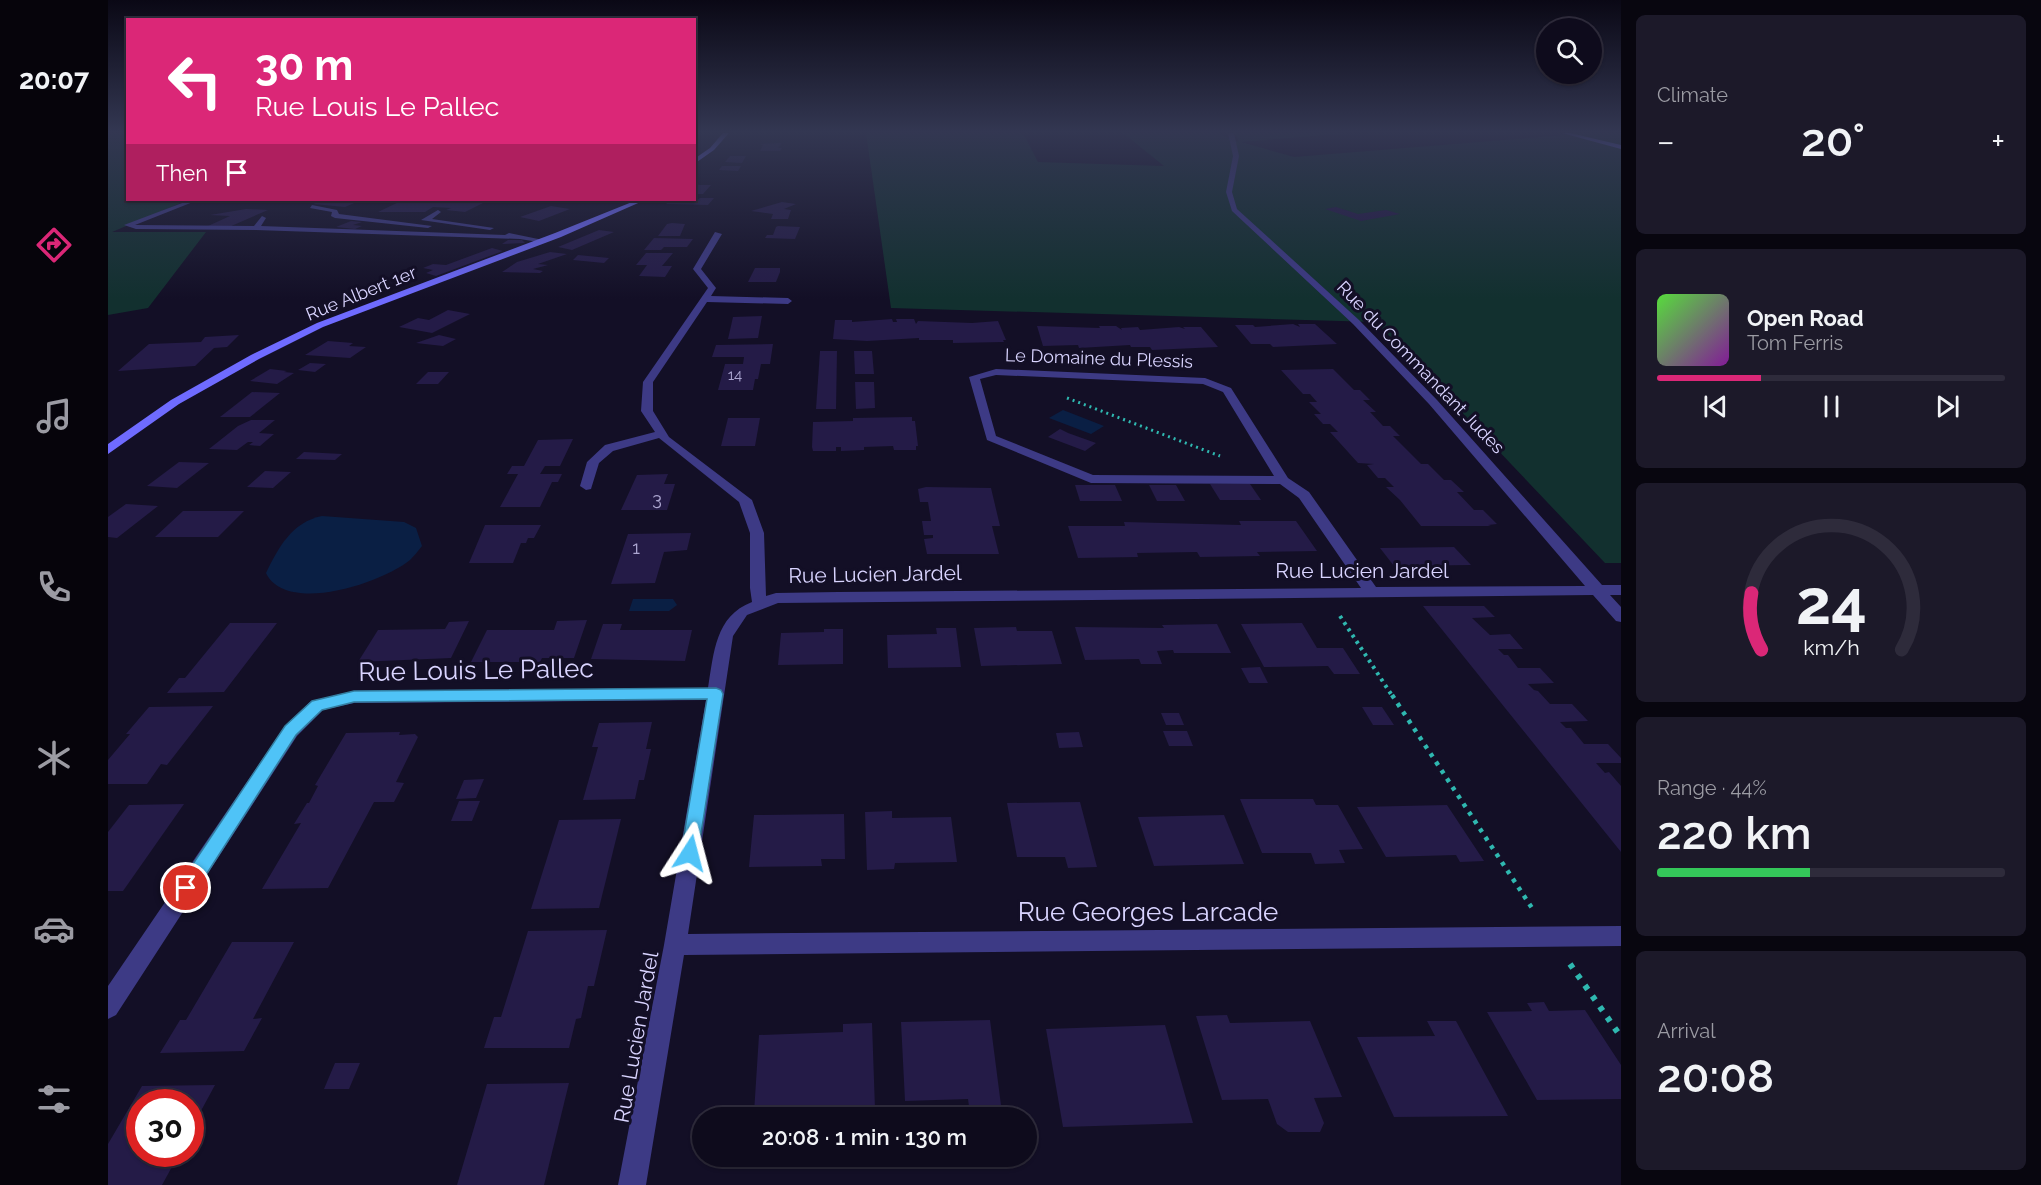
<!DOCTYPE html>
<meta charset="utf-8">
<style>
body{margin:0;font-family:Raleway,sans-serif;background:#1c1929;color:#f1f3f6;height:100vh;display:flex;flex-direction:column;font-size:22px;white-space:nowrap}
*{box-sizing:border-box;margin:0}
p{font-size:20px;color:#9b9ba3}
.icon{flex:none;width:33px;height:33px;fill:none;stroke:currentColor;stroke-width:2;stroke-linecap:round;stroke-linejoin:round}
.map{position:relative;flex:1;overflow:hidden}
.panel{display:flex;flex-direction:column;gap:15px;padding:15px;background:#08060f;width:420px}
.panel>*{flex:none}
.hud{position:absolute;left:18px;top:18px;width:570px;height:183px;border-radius:0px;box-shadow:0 2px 4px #0004,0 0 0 2px #2e2b3b;background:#db2777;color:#fff;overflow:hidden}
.tools{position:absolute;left:1428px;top:18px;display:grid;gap:12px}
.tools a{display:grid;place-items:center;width:66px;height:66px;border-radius:50%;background:#0e0b1c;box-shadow:0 2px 4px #0004,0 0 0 2px #2e2b3b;font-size:30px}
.speed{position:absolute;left:18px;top:1089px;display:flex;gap:12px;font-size:30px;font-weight:700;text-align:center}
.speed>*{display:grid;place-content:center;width:78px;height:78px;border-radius:50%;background:#0e0b1c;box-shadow:0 2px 4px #0004,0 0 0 2px #2e2b3b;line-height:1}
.speed .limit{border:9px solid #d22;background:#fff;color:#111}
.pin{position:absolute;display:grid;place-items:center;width:51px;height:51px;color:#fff;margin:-26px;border:3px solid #fff;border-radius:50%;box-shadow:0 2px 6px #0007}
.me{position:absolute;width:66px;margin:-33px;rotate:9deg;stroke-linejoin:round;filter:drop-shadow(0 0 4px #0008)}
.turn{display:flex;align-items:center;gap:21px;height:126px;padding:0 30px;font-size:27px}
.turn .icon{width:78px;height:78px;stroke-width:2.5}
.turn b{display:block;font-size:42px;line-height:51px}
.then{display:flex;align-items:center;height:57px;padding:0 30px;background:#0003;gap:12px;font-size:22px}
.big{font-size:45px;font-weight:600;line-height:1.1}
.panel .tile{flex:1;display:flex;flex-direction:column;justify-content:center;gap:9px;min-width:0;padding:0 21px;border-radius:9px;background:#1c1929}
.panel .dial{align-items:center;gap:0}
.dial svg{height:156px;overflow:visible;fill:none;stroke:#2e2b3b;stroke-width:7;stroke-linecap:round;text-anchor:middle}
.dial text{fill:#f1f3f6;stroke:none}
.song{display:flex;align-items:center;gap:18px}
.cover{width:72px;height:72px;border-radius:9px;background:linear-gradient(135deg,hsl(110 70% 55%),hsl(290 70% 35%))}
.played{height:6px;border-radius:3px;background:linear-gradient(90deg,#db2777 30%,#2e2b3b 30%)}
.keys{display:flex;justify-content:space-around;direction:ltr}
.heat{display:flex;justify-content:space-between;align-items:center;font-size:33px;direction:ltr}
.charge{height:9px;border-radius:4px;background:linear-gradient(90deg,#34c759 44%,#2e2b3b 0)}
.trip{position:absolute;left:584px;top:1107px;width:345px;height:60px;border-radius:30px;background:#0e0b1c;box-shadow:0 2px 4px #0004,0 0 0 2px #2e2b3b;font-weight:600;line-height:60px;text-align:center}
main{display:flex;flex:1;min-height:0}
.menu{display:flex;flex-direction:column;width:108px;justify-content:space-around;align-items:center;background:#06040b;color:#9b9ba3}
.menu .icon{width:42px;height:42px}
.menu .active{color:#db2777}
.menu b{font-size:27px;color:#f1f3f6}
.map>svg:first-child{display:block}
.green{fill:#12302f}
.water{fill:#0a1f44}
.building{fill:#241b47}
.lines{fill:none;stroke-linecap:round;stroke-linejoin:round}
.path-far3{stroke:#2fb8b0;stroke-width:3;stroke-dasharray:2 4;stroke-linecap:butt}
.path-far2{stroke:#2fb8b0;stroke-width:4;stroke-dasharray:3 4.5;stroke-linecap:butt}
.path-far1{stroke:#2fb8b0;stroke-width:4.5;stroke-dasharray:4 6;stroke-linecap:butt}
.path{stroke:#2fb8b0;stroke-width:6;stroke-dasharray:5 8;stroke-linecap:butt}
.lane{fill:#3d3a85;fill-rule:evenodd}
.street{fill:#3d3a85;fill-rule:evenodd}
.secondary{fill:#6f6bff;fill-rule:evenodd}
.route{fill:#4fc3f7;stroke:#337fa1;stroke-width:1.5}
.labels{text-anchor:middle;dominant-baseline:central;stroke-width:6;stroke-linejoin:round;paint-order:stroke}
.far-number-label{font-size:15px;fill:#aca6d1}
.far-street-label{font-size:18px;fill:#d9d4ff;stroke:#130f26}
.number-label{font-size:18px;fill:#aca6d1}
.street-label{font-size:21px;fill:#d9d4ff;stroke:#130f26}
.near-street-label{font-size:26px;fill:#d9d4ff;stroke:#130f26}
</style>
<main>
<nav class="menu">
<b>20:07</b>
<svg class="icon active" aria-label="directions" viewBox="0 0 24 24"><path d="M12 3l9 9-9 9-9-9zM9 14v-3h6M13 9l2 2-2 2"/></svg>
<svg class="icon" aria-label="music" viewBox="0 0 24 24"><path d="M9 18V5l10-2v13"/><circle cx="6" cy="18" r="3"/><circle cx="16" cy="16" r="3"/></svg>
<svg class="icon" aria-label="phone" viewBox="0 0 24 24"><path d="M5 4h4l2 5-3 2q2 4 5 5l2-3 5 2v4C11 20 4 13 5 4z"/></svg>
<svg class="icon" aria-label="climate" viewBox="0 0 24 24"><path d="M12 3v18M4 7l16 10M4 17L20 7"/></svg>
<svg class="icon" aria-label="car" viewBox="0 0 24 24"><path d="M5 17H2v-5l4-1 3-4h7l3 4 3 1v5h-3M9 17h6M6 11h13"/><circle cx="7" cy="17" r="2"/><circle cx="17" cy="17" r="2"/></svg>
<svg class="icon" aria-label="filters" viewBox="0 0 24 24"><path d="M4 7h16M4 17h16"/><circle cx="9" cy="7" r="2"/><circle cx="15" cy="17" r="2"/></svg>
</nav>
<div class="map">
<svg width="1513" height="1185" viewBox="0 0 1513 1185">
<rect width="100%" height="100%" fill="#130f26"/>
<g class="green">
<polygon points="0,133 19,133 20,200 80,200 4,232 98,232 40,308 0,315"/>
<polygon points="758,133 915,133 930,162 1056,166 1015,133 1109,133 1131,142 1127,133 1241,133 1133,142 1186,157 1469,134 1467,133 1513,133 1513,563 1497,563 1268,322 783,308"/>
</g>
<g class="water">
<polygon points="955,410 996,426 983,434 941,418"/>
<path d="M214,516L296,522L308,528L314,546C310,551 306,556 302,560C274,583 178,615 158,573C170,548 184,522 214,516Z"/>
<polygon points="525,599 565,599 569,605 561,611 521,611"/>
</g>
<g class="building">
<polygon points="674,143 670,148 674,148 672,151 652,151 655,145 651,144"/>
<polygon points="622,156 638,156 634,163 617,162"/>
<polygon points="614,166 633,166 630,171 611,170"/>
<polygon points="586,184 592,185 603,185 595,194 586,194"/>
<polygon points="592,198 606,198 600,205 558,204 561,201 588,201"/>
<polygon points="215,200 244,200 251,201 237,207 205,204"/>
<polygon points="323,200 335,200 330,203 375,203 357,212 338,210 343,208 325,207 317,212 270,212 293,201"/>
<polygon points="674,202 688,204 676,209 683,210 680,219 663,219 665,214 643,211"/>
<polygon points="443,206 462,209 431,221 412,217"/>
<polygon points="1228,207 1250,214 1278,210 1292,214 1253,221 1217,209"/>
<polygon points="138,209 160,210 121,227 100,226 122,216 102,215"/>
<polygon points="243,221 254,222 245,225 254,226 247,229 228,227"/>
<polygon points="564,223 577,224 572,236 550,236 559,224"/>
<polygon points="668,227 670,226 692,227 687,239 657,238 659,235 665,235"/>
<polygon points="491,230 506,232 464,250 450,247"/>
<polygon points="546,238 585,239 579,247 556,247 553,250 536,250"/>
<polygon points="400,240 414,240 417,243 394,244"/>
<polygon points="384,248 395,251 328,276 318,273 325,270 315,268 325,264 338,265"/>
<polygon points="442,252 459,254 430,264 440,265 425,269 435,271 432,273 394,272 409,262"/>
<polygon points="538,253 565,253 554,266 564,266 557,277 531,276 539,265 528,265"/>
<polygon points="470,255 501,258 496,263 465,260"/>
<polygon points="647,268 672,268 672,272 668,282 640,282"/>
<polygon points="340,310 362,314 324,333 291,327 310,318 321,320"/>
<polygon points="654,316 650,338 620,339 625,317"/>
<polygon points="784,319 785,322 789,322 788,319 806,319 808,324 810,321 864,323 890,321 898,340 895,340 896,342 845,343 845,340 811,340 811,338 759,341 725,339 727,320 744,320 744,322"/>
<polygon points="1185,324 1192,327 1190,324 1207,324 1229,344 1165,347 1162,344 1143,344 1127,325 1145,325 1147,327"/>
<polygon points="929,326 992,328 991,326 1008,326 1014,330 1013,328 1030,327 1032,330 1071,327 1077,329 1075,327 1093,327 1110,347 1044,350 1042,347 1023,347 1022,345 971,348 970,345 935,346"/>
<polygon points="131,335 119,347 106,348 87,366 10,371 41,344 93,342 97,337"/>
<polygon points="331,335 348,339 335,346 308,343"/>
<polygon points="220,341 245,343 241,346 258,347 242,358 197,355"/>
<polygon points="665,344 662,364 653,364 650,379 647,379 645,390 610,390 617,364 635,364 636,357 604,357 608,345"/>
<polygon points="712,351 729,351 728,409 708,409"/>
<polygon points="746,351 764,351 766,374 747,374"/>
<polygon points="202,363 218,364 207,372 190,370"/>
<polygon points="162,369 179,371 176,372 186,373 169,384 142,381"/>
<polygon points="1225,369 1246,390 1252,390 1262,400 1255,400 1268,412 1262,412 1275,426 1282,426 1292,436 1285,436 1313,464 1320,464 1336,480 1343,480 1356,492 1349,492 1366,510 1375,510 1389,524 1380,525 1383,526 1313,526 1292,500 1278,487 1286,487 1277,478 1270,478 1259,465 1266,464 1250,463 1222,432 1230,432 1222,424 1215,424 1206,414 1213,414 1201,402 1209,402 1202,394 1195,394 1173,370"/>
<polygon points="320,372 341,372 330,384 308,384"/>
<polygon points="747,382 766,382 767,408 748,409"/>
<polygon points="144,392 172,393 142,417 112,417"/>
<polygon points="804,417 804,421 807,421 810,446 808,446 808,450 786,450 785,446 756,447 756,450 733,451 733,447 728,447 728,451 705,451 704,447 705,422 745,421 745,418"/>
<polygon points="620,418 652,418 647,446 613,446"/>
<polygon points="143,420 167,420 151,433 166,434 152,446 141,445 145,442 140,442 129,450 101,449 130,426"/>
<polygon points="952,429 960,433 988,443 977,451 940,437"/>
<polygon points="465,439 452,466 437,466 432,474 454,474 450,482 444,482 432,507 392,507 410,474 399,474 404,466 416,466 430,440"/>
<polygon points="196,452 234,454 227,460 188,459"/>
<polygon points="71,462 101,463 69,488 39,486"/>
<polygon points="157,471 183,472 165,488 139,487"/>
<polygon points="560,474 556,484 567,484 559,510 513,510 529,475"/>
<polygon points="1102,484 1142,484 1153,500 1112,500"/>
<polygon points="967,485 1007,485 1014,501 972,501"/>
<polygon points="1041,485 1068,485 1077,501 1049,501"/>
<polygon points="818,487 883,488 892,526 884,526 891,554 819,554 816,539 825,538 825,535 816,535 814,521 823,521 820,502 812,502 810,489"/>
<polygon points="18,504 50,506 9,538 0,537 0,517"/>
<polygon points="75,511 136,511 110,537 47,537"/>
<polygon points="1131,521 1188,521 1209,551 1149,552 1152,556 1092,557 1089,552 1029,553 1030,557 970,558 960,526 1017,526 1016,522 1133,525"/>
<polygon points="377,525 433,525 426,538 420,538 418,543 413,543 405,563 361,563"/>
<polygon points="583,533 579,550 556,552 547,583 503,584 520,534"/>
<polygon points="1346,547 1363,565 1286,566 1272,548"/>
<polygon points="1315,606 1376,606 1387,617 1364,618 1382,635 1402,634 1415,649 1390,649 1396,655 1400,655 1410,668 1432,668 1446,683 1420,684 1426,690 1430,691 1442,704 1464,704 1480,721 1452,722 1458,728 1463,728 1476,744 1500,744 1513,758 1513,763 1488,763 1497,773 1501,772 1513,786 1513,852"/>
<polygon points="479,620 466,658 434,658 432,662 363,662 379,630 446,630 449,621"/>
<polygon points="361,621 343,658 250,662 270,630 337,629 341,622"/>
<polygon points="122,623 169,623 116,692 59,693 71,678 77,678"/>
<polygon points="1194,623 1209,648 1235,648 1252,674 1226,674 1220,666 1156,667 1133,624"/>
<polygon points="495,624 514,624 512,630 584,630 577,661 483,659"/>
<polygon points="1109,624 1123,653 1066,653 1065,650 1049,651 1054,664 1033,664 1031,659 977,660 967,627 1056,628 1054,625"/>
<polygon points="908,627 909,631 944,631 954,664 873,666 866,628"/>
<polygon points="828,628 848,628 853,667 780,668 779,635 829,634"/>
<polygon points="716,629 735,629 735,664 670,665 673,633 716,632"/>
<polygon points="1152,667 1160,683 1141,683 1133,668"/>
<polygon points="105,706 59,765 53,764 39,784 0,784 0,760 22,734 18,734 41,707"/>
<polygon points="1254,707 1274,707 1286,725 1265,725"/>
<polygon points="1053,713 1071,713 1076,725 1058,725"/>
<polygon points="544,722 538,749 543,749 536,780 531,780 527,799 475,800 490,747 484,747 491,723"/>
<polygon points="1055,731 1079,731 1085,746 1061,746"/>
<polygon points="292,732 291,735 307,734 310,737 288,782 296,783 286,802 266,802 220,888 154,889 193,823 186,824 199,803 201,803 210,786 207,785 238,733"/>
<polygon points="971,732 975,747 951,748 948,733"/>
<polygon points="376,779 368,798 348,799 356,780"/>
<polygon points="1132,799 1205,799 1208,805 1230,805 1255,849 1231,850 1237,863 1207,864 1203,853 1154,853"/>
<polygon points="351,801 372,801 364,821 343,821"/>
<polygon points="972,802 989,867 960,868 957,857 909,857 899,803"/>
<polygon points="76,804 15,891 0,891 0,832 21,805"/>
<polygon points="1339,805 1376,861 1352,862 1348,855 1278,857 1249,807"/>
<polygon points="784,811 784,818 843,817 849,862 787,863 786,869 759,870 757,812"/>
<polygon points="736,814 737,859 713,859 714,866 641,867 646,815"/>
<polygon points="1116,815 1136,864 1046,866 1030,817"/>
<polygon points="513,819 491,908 423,909 451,820"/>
<polygon points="499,930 486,986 480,986 473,1018 468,1019 461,1048 376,1048 386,1017 393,1017 420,931"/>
<polygon points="124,942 186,942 145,1019 154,1018 136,1051 52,1053 72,1020 78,1020"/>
<polygon points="1436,1002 1441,1011 1477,1010 1513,1065 1513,1099 1429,1100 1379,1012 1424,1011 1419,1003"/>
<polygon points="1119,1015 1122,1023 1202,1021 1234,1097 1206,1098 1216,1123 1212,1132 1180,1132 1169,1124 1160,1099 1114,1100 1088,1016"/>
<polygon points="882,1020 894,1113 862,1114 860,1099 797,1101 793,1022"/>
<polygon points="1319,1021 1348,1021 1400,1116 1286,1117 1249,1037 1327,1036"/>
<polygon points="764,1023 767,1109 646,1113 651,1035 735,1032 735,1024"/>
<polygon points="1057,1025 1085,1123 955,1127 938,1029"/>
<polygon points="227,1063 252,1063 241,1089 216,1089"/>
<polygon points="461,1083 436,1185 349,1185 379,1084"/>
<polygon points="107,1085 82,1131 82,1102 32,1102 32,1154 71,1154 54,1185 0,1185 0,1144 34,1086"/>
</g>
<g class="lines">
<polyline class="path-far3" points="959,398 1112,456"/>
<polyline class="path-far2" points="1232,616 1285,697"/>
<polyline class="path-far1" points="1284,695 1424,908"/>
<polyline class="path" points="1462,964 1513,1037"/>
<g class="lane">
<polygon points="82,200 90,200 27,225 146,226 154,216 158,218 153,226 397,235 401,233 440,241 436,243 412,239 148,230 28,229 16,225"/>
<polygon points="145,200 161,200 162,201 159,203"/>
<polygon points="204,205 229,210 231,214 324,226 320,228 227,218 223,216 224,212 202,208"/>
<polygon points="330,210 333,212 324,219 386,228 382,230 313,220"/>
</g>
<path class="street" d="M1120,133H1126L1131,156L1124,192L1129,209L1251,320L1329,400L1494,585H1513V595H1502L1513,607V622L1508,621L1485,595L670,603L639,615L625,636L580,934L1513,926V946L576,955L538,1185H510L556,945L598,700L246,703L215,710L189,736L8,1015L0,1019V986L177,726L203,701L246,691L600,688C606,653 607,616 644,602L642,588V533L631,502L551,438L505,451L491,463L483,489L478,490L472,486L479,462L497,445L547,432L533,411L535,382L600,288L585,269L607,232L614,234L593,269L608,288L603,296L680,298L684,301L680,304L599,302L545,382V411L561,437L644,500L656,533L658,596L668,593L730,592L1253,588L1191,498L1172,484L983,483L879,440L861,377L888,369L1097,378L1123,388L1180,478L1201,492L1268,587L1477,586L1321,404L1245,324L1124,211L1118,192L1125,156ZM888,375L1095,384L1115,392L1166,476L985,475L888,436L872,379Z"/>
<g class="secondary">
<polygon points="615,133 621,133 606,150 586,164 586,159 602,148"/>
<polygon points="1454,133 1462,133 1513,145 1513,149"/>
<polygon points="529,200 537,200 453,237 215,327 151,359 71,404 0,454 0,444 63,400 143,355 209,323 447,233"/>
</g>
</g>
<linearGradient id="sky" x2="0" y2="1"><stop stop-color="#0a0815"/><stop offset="0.44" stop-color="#333752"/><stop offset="1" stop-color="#333752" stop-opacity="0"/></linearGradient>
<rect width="1513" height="299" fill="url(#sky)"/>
<polygon class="route" points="608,688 613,690 615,694 589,859 582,861 575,859 573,853 599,699 246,702 214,710 188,735 85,895 78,897 71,895 69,888 177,726 204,701 246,691"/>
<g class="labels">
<g class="far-number-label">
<text x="627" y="375">14</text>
</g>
<g class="far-street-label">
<text transform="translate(253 293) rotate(-22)">Rue Albert 1er</text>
<text transform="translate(991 358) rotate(2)">Le Domaine du Plessis</text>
<text transform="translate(1313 367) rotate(46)">Rue du Commandant Judes</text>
</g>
<g class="number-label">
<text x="549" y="498">3</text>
<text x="528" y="547">1</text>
</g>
<g class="street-label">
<text x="1254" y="570">Rue Lucien Jardel</text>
<text transform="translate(767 574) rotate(-1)">Rue Lucien Jardel</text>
<text transform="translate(528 1037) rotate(-80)">Rue Lucien Jardel</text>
</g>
<g class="near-street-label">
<text transform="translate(368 670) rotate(-1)">Rue Louis Le Pallec</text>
<text x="1040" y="912">Rue Georges Larcade</text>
</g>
</g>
</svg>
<div class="tools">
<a><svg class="icon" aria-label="search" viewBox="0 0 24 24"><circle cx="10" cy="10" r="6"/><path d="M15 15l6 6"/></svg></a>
</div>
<div class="speed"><div class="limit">30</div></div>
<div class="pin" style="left:78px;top:888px;background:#d93025"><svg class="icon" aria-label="arrive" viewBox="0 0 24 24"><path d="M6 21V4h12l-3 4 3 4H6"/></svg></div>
<svg class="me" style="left:582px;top:853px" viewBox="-20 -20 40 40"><path d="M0-17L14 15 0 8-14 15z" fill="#4fc3f7" stroke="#fff" stroke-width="4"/></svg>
<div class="trip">20:08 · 1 min · 130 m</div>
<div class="hud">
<div class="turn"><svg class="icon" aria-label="left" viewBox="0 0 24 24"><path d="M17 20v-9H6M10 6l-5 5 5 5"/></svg><div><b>30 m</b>Rue Louis Le Pallec</div></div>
<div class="then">Then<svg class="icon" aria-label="arrive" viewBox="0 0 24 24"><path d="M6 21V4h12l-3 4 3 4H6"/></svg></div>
</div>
</div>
<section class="panel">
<div class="tile"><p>Climate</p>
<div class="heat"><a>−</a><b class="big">20°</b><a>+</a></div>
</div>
<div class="tile">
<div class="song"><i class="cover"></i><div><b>Open Road</b><p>Tom Ferris</p></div></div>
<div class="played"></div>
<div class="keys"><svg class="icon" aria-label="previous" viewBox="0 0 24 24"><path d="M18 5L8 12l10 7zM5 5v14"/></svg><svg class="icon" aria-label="pause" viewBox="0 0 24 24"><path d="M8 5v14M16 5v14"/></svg><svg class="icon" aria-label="next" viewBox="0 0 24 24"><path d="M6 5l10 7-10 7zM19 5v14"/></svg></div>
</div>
<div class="tile dial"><svg viewBox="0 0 100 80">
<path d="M14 69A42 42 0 1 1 86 69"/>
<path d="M14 69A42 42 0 0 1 9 40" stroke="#db2777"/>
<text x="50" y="56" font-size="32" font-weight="700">24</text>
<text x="50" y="72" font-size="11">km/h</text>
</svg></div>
<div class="tile"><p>Range · 44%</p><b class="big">220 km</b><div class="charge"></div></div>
<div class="tile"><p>Arrival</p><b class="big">20:08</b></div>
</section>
</main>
